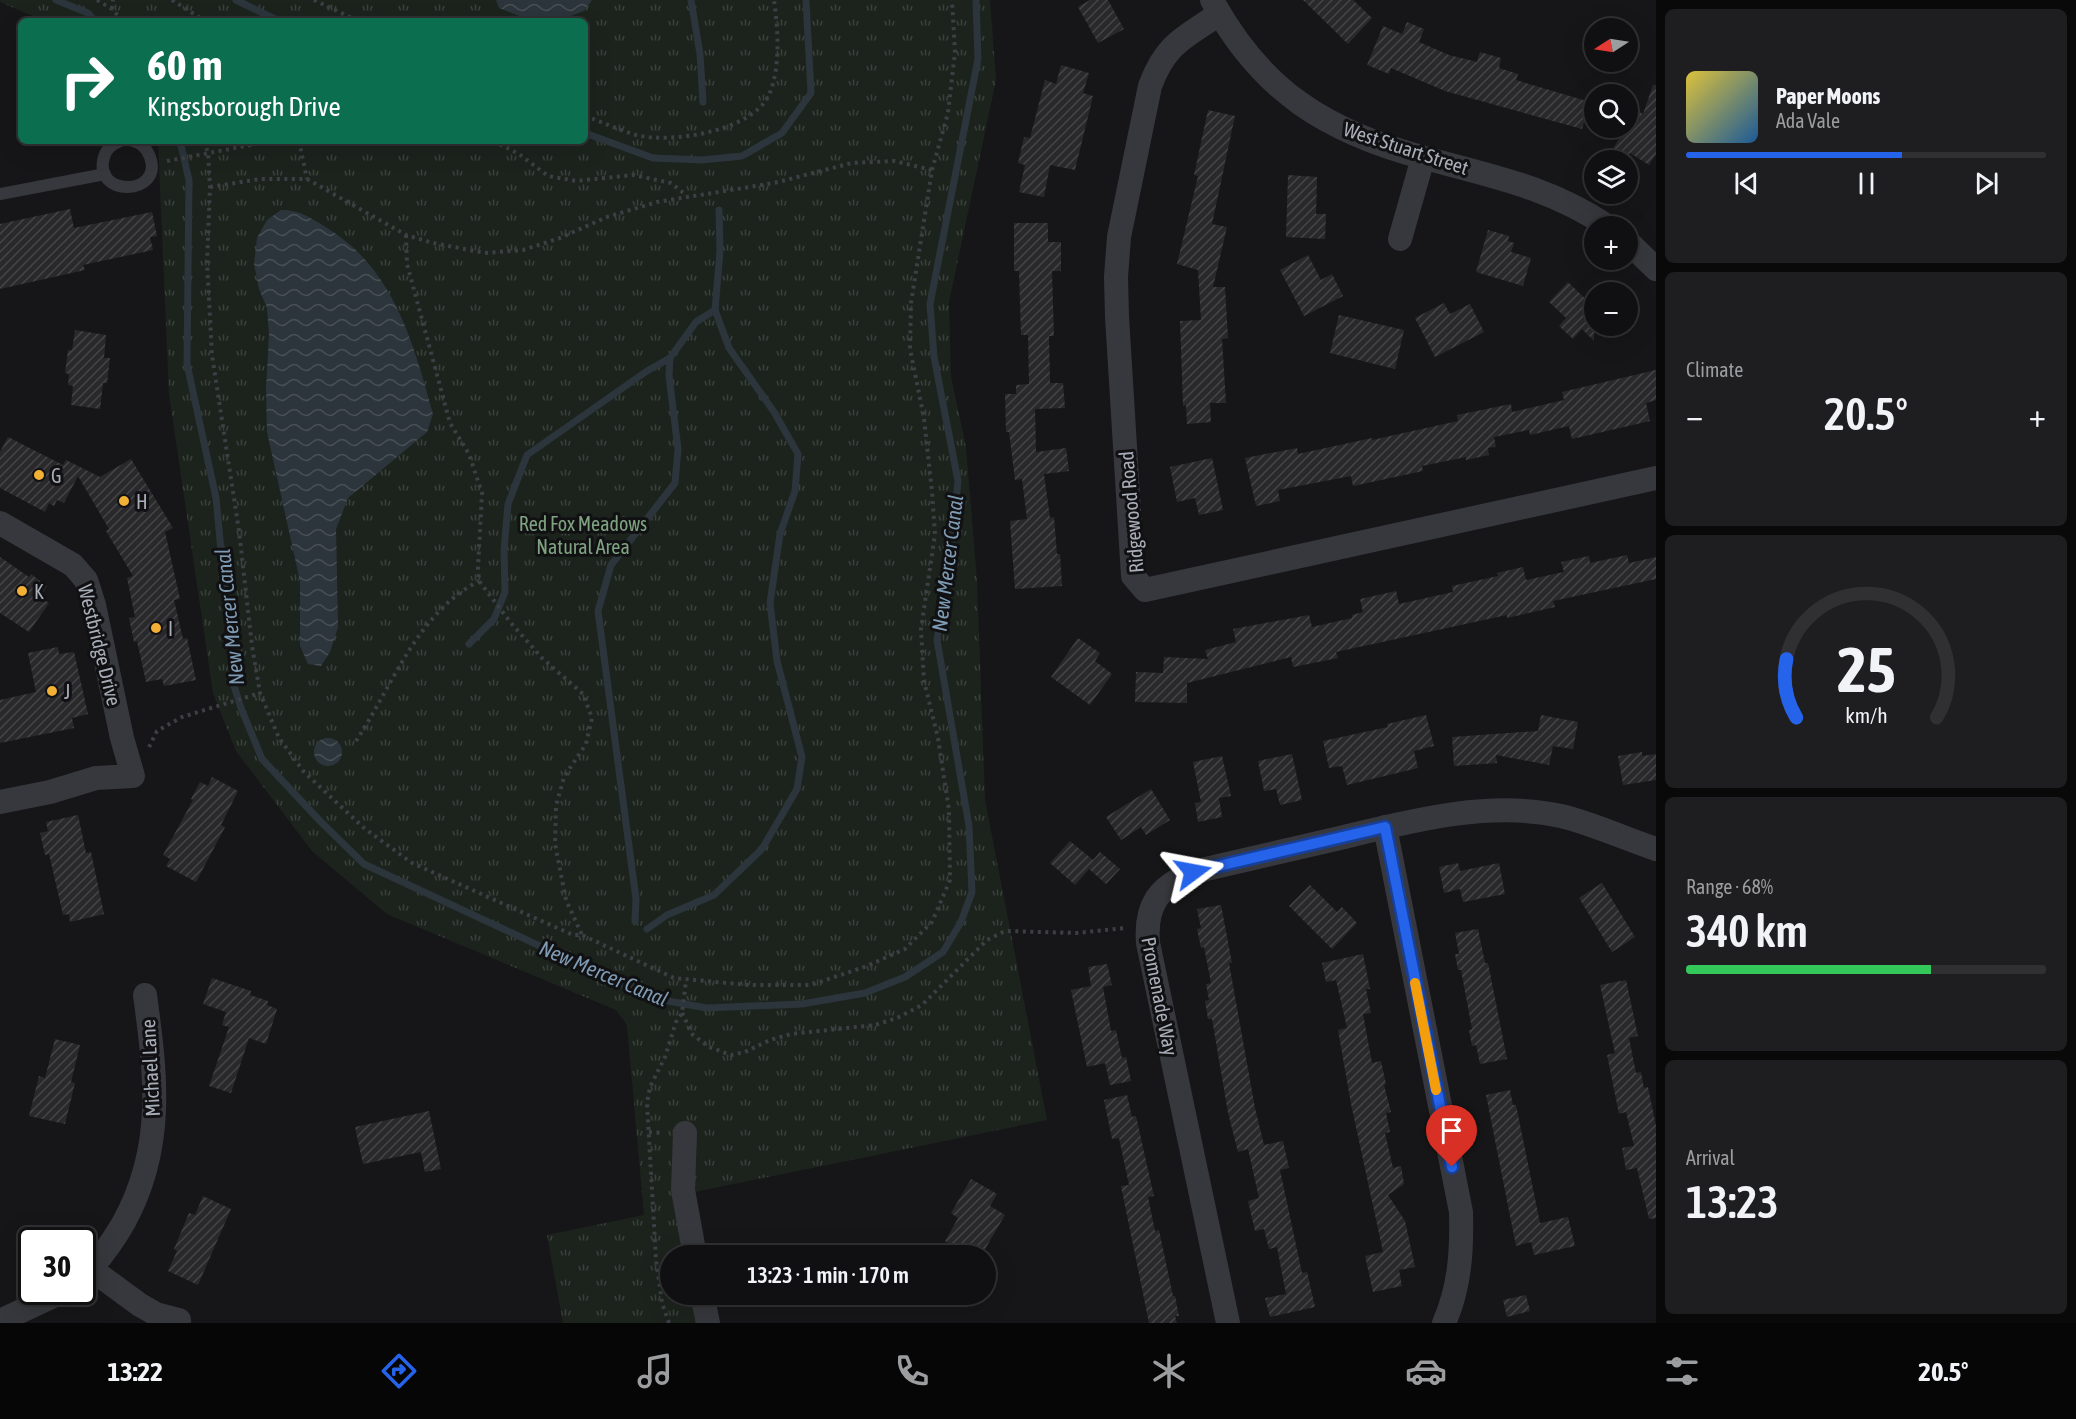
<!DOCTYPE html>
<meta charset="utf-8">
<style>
body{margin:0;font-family:"Asap Condensed",sans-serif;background:#1e1e20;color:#f1f3f6;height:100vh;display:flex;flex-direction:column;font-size:22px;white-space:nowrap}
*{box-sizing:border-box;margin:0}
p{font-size:20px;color:#9c9d9f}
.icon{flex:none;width:33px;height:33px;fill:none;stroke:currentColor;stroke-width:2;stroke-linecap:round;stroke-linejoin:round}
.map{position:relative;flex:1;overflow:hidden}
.sheet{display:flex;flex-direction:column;gap:9px;padding:9px;background:#09090a;width:420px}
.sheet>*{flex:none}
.guide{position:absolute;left:18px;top:18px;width:570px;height:126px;border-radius:9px;box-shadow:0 6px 24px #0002,0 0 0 2px #303032;background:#0b6e4f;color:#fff;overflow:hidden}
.needle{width:39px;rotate:258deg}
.tools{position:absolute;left:1584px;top:18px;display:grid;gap:12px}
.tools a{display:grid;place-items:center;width:54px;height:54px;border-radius:50%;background:#101012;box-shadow:0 6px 24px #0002,0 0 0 2px #303032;font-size:30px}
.speed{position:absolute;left:18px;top:1227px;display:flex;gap:12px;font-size:30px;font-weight:700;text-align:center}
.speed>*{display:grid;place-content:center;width:78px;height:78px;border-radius:50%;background:#101012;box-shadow:0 6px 24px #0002,0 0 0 2px #303032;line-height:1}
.speed .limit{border:3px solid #111;border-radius:9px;background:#fff;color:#111}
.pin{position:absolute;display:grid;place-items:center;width:51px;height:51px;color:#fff;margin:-62px -26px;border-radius:50% 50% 50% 0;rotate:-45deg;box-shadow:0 0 6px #0007}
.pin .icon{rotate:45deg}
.me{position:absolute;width:66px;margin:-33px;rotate:77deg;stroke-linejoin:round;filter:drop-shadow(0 0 4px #0008)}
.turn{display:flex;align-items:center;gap:21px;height:126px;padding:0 30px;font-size:27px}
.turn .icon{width:78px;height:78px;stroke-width:2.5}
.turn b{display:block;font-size:42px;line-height:51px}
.big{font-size:45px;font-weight:600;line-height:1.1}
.sheet .widget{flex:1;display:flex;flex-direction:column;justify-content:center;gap:9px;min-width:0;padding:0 21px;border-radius:9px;background:#1e1e20}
.sheet .dial{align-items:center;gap:0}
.dial svg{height:156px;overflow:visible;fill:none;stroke:#303032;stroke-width:7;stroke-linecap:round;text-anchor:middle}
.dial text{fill:#f1f3f6;stroke:none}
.song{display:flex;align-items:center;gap:18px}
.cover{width:72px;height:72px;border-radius:9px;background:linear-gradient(135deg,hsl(50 70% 55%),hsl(210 70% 35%))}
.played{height:6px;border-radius:3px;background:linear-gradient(90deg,#2563eb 60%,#303032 60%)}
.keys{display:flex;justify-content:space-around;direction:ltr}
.heat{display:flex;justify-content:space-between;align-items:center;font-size:33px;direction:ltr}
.charge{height:9px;border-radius:4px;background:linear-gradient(90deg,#34c759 68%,#303032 0)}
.trip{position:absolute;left:660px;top:1245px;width:336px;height:60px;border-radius:30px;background:#101012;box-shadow:0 6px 24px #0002,0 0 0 2px #303032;font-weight:600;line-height:60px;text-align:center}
.dock{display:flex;height:96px;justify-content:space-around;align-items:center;background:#060607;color:#9c9d9f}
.dock .icon{width:42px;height:42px}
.dock .current{color:#2563eb}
.dock b{font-size:27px;color:#f1f3f6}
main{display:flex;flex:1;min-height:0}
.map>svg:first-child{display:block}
.park{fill:url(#park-tufts)}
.water{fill:url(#water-waves)}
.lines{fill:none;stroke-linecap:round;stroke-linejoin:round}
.stream{stroke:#2c353c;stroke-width:7}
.building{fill:url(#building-hatch)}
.path{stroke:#3d3f44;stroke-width:4;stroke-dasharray:3 4.5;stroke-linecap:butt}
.lane{stroke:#37383d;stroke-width:12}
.street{stroke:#37383d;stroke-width:24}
.route-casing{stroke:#184099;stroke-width:15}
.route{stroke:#2563eb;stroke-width:10}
.slow{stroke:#f59e0b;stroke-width:10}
.poi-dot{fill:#f2b134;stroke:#111113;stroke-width:2}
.labels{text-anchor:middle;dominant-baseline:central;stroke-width:6;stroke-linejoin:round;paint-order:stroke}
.street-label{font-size:20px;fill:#a8adb8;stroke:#111113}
.poi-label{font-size:20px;fill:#a8adb8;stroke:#111113;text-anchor:start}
.park-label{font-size:20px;fill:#7fa381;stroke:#111113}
.water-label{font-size:21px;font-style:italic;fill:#7f9bb3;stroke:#111113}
</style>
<main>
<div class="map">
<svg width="1656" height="1323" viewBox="0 0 1656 1323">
<defs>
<pattern id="park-tufts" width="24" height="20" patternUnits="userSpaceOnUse" patternTransform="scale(1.5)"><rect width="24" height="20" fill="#1c231d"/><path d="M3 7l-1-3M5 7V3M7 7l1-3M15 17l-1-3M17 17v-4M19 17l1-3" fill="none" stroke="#3a403c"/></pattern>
<pattern id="water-waves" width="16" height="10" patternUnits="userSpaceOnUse" patternTransform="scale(1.5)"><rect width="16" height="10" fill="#2c353c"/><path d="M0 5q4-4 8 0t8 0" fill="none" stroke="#485056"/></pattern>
<pattern id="building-hatch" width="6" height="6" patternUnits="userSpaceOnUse" patternTransform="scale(1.5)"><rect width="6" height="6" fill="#29292c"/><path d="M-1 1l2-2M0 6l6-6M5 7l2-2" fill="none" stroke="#454548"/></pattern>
</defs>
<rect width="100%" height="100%" fill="#161618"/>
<polygon class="park" points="0,0 990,0 996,80 949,302 951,377 966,447 977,581 985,800 1047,1120 699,1191 673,1201 684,1255 670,1256 670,1294 693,1295 699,1323 563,1323 547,1235 644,1215 627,1025 616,1010 387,914 312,851 236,751 213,693 169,394 158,141 585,141 585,21 44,21 0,2"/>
<g class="water">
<polygon points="496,0 592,0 584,11 557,21 530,20 499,8"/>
<path d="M281,210C300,210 311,218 327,228C394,269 413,342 433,414L427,432L348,498L336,529L338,627L330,652L321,666L308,664L300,646V581L267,432L266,389L269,334L267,308L259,289L254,264L257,238L267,220Z"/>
<circle cx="328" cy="752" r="14"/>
</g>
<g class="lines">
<g class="stream">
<polyline points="56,0 88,13 95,21"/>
<polyline points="236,0 279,21"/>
<polyline points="691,0 700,54 703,102"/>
<polyline points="585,133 653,158 702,160 742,156 782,133 811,93 806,0"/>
<polyline points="180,141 189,180 187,364 216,498 234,686 241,708 262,759 321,822 364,864 619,983 662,1000 707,1008 802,1004 865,993 905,977 943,952 961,922 972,892 969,826 937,640 952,542 958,481 934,357 930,304 978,59 976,0"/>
<polyline points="469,644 494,619 505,592 504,550 508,504 527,455 647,371 670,358"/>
<polyline points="635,921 636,899 598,611 611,565 675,483 678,449 669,376 670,358 696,322 715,310"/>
<polyline points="647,929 667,915 714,895 762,849 797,789 802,757 777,661 770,603 780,534 795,491 798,454 774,412 729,348 715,310 720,251 719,210"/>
</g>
</g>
<g class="building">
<polygon points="1090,0 1108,0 1124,29 1098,43 1078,7"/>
<polygon points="1303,0 1353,0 1372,18 1348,44"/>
<polygon points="1407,22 1424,29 1419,42 1449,55 1477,62 1480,52 1501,58 1499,68 1518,74 1516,80 1590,102 1582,129 1445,91 1391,68 1389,74 1367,65 1383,26 1402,34"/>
<polygon points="1061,65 1089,73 1083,93 1093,96 1075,170 1050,165 1044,197 1019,192 1025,165 1018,163 1024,137 1030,138 1045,80 1056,84"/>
<polygon points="1653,85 1656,85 1656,154 1649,165 1630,153 1625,160 1606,160 1637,110 1643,114"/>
<polygon points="1208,110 1235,116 1212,224 1227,227 1213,287 1225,287 1228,338 1222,339 1226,403 1210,403 1211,422 1187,424 1186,405 1183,406 1180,321 1201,320 1198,270 1177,264 1198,176 1194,175"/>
<polygon points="1288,175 1317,177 1316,214 1326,214 1325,239 1286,237"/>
<polygon points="70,209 74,228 152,212 157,236 150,237 153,250 83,265 85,270 0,289 0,224"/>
<polygon points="1014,223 1048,223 1048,242 1061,242 1061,271 1052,271 1054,336 1049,336 1050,383 1063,383 1065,408 1035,409 1036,452 1066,448 1069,471 1044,474 1050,518 1054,517 1057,554 1060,554 1062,586 1015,589 1010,521 1027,519 1022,479 1015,480 1009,432 1006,432 1005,394 1016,394 1016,385 1029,384 1028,335 1021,335 1019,271 1014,271"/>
<polygon points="1488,230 1509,236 1508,241 1514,243 1511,252 1531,258 1523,286 1476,272"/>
<polygon points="1308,255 1321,280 1332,274 1343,296 1304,316 1280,270"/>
<polygon points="1568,282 1594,307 1594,341 1582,329 1573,339 1559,326 1566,318 1549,302"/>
<polygon points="1444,303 1450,314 1470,304 1484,332 1435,357 1415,318"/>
<polygon points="1339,315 1404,330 1395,369 1330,353"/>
<polygon points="75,330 106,335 104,358 110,358 107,383 103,383 100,409 71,405 73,386 68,385 69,374 65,373 68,350 72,350"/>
<polygon points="1656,370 1656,400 1646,403 1650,421 1572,439 1569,426 1530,435 1529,430 1494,437 1496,447 1488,448 1489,455 1466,460 1466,457 1422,466 1423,471 1353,486 1351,476 1278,490 1280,501 1256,506 1245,458 1297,448 1298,454 1372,438 1372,440 1458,421 1457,415 1511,404 1512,412 1564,400 1562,392"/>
<polygon points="8,437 63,465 66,460 100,477 131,459 173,528 165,532 180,599 174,600 183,639 187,638 196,680 164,686 162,679 146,682 137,641 134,642 129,618 135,617 127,578 133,576 106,531 109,529 78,476 64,503 57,500 54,506 49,503 45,512 0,488 0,452"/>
<polygon points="1212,458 1223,510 1199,515 1195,498 1177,502 1170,467"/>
<polygon points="1627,555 1629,563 1656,557 1656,579 1553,601 1555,607 1507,618 1507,615 1336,652 1338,658 1293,667 1291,657 1187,683 1187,703 1135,702 1136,672 1163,673 1164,657 1208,659 1205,650 1236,642 1233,629 1309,615 1312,627 1352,618 1352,615 1363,612 1360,599 1396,591 1399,604 1453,592 1452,586 1498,576 1497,573 1523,567 1526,580 1564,572 1561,562 1589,556 1590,563"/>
<polygon points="0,557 29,577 31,574 47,586 40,597 49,603 29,632 0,613"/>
<polygon points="1078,638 1100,653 1095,661 1112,674 1090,705 1051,677"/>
<polygon points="58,647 59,654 74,652 88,714 72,718 74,728 0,743 0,700 36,692 28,653"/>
<polygon points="1426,715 1434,746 1414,751 1418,768 1347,785 1342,766 1329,768 1323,741 1388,727 1387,724"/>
<polygon points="1541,715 1578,722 1573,749 1553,746 1549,765 1496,755 1497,763 1454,766 1452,737 1538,731"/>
<polygon points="1642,752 1642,756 1656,754 1656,780 1623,785 1618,756"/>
<polygon points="1292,754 1302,800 1280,805 1276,789 1264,791 1258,761"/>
<polygon points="1222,756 1231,796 1219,798 1222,817 1198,822 1195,803 1201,802 1193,762"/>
<polygon points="212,777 238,791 221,825 225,827 196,882 166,866 170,859 163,855 193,800 191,799 200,782 208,786"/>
<polygon points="1151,789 1170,820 1146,835 1141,827 1121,840 1106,817"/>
<polygon points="78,815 86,853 91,852 104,914 70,922 69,914 63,915 49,854 45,855 40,833 48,831 46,822"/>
<polygon points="1070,841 1093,860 1100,852 1120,869 1106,884 1089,869 1075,885 1050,863"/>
<polygon points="1458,863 1460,871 1499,863 1505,894 1463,902 1460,889 1444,893 1439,867"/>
<polygon points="1602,883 1635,937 1612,952 1579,898"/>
<polygon points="1310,885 1337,912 1342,907 1357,923 1332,949 1289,906"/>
<polygon points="1221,905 1232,963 1229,963 1255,1108 1264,1145 1283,1141 1289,1168 1280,1170 1302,1273 1307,1272 1315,1307 1270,1317 1265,1298 1286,1294 1277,1247 1269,1249 1264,1229 1255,1231 1248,1201 1259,1198 1248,1149 1238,1152 1228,1113 1212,1019 1208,1019 1205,1001 1209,1000 1206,984 1211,983 1204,947 1201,948 1197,929 1201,928 1197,909"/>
<polygon points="1478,929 1485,963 1488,963 1507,1059 1480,1064 1476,1045 1472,1046 1469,1030 1472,1029 1461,970 1458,970 1455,954 1459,954 1455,933"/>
<polygon points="1363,954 1370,989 1366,989 1371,1013 1363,1014 1372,1063 1381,1061 1386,1084 1384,1085 1391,1112 1386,1113 1390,1132 1385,1133 1393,1168 1401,1166 1404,1184 1388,1195 1405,1221 1415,1267 1399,1270 1402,1286 1373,1292 1365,1256 1383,1252 1351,1104 1338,1030 1347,1028 1336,980 1326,982 1322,963"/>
<polygon points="1107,964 1112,985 1103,987 1111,1031 1116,1030 1122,1058 1126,1057 1131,1081 1110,1085 1105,1063 1087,1067 1071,990 1091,986 1088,967"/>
<polygon points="212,978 251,991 250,995 268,1001 267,1005 277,1009 266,1044 249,1038 231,1093 209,1086 229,1027 222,1025 226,1012 203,1004"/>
<polygon points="1626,980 1638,1036 1629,1038 1636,1073 1641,1072 1644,1088 1648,1087 1656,1126 1656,1218 1649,1219 1637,1168 1626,1170 1622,1148 1634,1146 1626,1112 1619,1114 1607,1055 1615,1053 1600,985"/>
<polygon points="55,1039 80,1045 71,1082 75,1083 65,1124 29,1116 39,1076 45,1078"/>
<polygon points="1510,1090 1513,1105 1516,1105 1540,1223 1568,1217 1575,1246 1534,1255 1531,1242 1516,1246 1486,1095"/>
<polygon points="1127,1095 1132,1117 1136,1116 1146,1161 1154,1196 1148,1197 1155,1231 1159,1230 1173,1296 1175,1296 1179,1316 1175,1316 1177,1323 1149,1323 1121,1186 1129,1185 1119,1138 1112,1139 1104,1100"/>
<polygon points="429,1111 441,1169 425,1172 421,1152 363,1164 355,1127"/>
<polygon points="971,1179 997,1194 990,1206 1005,1215 981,1256 970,1256 945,1241 958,1218 951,1213"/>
<polygon points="203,1196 231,1209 198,1285 168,1271 177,1251 174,1249 189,1213 195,1215"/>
<polygon points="1526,1295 1530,1311 1507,1317 1503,1300"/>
</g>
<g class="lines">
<g class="path">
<polyline points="97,0 112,9 123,21"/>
<polyline points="172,0 205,21"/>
<polyline points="314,0 358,21"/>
<polyline points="112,9 113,0"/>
<path d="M585,116C602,122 619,130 636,135C672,144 752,131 769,95C781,67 778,29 774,0"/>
<polyline points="204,141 208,153 210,187 207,262 212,355 239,531 252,646 260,693 279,738 304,772 336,802 364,828 412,863 573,935 582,935 674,978 748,985 811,985 867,966 905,949 932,922 950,880 949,810 938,738 924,681 921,629 935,534 932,492 924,418 910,349 911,303 932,170 948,113 955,52 952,0"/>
<polyline points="299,141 307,179"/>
<polyline points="493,141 519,154 548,176 576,181 633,175 671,183 686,195"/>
<polyline points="167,161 272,141"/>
<polyline points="210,187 260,179 307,179 406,235 433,243 485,253 523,250 560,238 607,217 657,202 774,183 852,163 894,161 932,170"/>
<polyline points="406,235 407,264 450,423 469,454 482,493 478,568 479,581 511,623 542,658 583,694 592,718 586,744 564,777 556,806 555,844 566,900 582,935"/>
<path d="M356,741C393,685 417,613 479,581"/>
<polyline points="149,747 157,731 182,717 260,693"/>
<polyline points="682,1013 693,1035 709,1047 731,1055 745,1052 770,1040 791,1034 875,1025 897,1018 922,1005 987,940 1005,931 1077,933 1125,928"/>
<polyline points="649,1132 663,1133"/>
<polyline points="669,1323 662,1303 656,1260 647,1103 650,1087 665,1057 676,1022 682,1013 686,981"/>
</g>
<g class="lane">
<path d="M120,141C113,144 106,149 104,157C92,198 164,196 150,157C147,149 141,143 133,141"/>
<polyline points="0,194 105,174"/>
</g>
<g class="street">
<path d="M1212,0C1261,91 1327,132 1425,158C1490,176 1550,187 1607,226"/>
<path d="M1219,14C1184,38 1166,43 1150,86L1119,237L1116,277L1117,317L1133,576L1145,590L1656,478"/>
<polyline points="1400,239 1423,158"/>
<polyline points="1628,242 1656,269"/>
<polyline points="0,523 73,565 86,580 94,605 122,738 133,776 96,778 50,792 0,802"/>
<path d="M1385,827L1461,1212C1462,1251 1460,1287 1444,1323"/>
<polyline points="685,1133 683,1190 695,1256"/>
<polyline points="91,1269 140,1305 156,1314 179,1320"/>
<path d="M82,1276C99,1262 113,1241 124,1222C165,1147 156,1076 145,995"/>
<polyline points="702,1294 708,1323"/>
<polyline points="0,1321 62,1292"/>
<path d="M1228,1323L1148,943C1145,904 1159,887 1193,872C1242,861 1291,849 1340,838C1410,821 1489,800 1561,816C1591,823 1626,839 1656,849"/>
</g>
</g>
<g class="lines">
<g class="route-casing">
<polyline id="route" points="1193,872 1385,827 1452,1167"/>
</g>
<use href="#route" class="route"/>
<polyline class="slow" points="1415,983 1436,1090"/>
</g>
<g class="poi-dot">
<circle cx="39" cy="475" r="6"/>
<circle cx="124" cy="501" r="6"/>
<circle cx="22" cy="591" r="6"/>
<circle cx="156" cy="628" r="6"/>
<circle cx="52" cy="691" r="6"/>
</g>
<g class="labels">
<g class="street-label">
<text transform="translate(1406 148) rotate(18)">West Stuart Street</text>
<text transform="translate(1131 512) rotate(-95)">Ridgewood Road</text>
<text transform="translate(100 645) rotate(76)">Westbridge Drive</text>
<text transform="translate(1160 996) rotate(79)">Promenade Way</text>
<text transform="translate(150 1068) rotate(-93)">Michael Lane</text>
</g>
<g class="poi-label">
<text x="51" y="475">G</text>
<text x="136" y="501">H</text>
<text x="34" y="591">K</text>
<text x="168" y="628">I</text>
<text x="64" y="691">J</text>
</g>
<g class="park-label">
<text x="583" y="523">Red Fox Meadows<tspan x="583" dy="23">Natural Area</tspan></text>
</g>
<g class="water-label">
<text transform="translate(947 563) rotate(-83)">New Mercer Canal</text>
<text transform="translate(229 617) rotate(-96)">New Mercer Canal</text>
<text transform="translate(604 973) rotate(23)">New Mercer Canal</text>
</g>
</g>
</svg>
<div class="tools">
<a><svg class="needle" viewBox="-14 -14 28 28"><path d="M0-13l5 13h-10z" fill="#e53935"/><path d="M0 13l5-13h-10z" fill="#9c9d9f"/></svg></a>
<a><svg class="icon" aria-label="search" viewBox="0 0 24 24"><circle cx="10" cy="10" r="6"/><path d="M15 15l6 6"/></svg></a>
<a><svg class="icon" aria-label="layers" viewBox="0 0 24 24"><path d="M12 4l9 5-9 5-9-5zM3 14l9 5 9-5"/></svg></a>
<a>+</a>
<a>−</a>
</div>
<div class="speed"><div class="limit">30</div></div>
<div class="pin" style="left:1452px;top:1167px;background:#d93025"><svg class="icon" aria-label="arrive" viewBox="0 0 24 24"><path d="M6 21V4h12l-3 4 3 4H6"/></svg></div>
<svg class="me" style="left:1193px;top:872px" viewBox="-20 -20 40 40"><path d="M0-17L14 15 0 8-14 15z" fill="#2563eb" stroke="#fff" stroke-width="4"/></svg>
<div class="trip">13:23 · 1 min · 170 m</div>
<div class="guide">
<div class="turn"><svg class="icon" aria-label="right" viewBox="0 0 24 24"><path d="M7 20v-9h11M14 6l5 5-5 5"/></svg><div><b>60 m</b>Kingsborough Drive</div></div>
</div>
</div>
<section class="sheet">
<div class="widget">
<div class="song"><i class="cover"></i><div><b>Paper Moons</b><p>Ada Vale</p></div></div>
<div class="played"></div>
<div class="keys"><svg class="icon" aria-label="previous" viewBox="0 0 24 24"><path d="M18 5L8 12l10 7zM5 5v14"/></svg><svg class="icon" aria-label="pause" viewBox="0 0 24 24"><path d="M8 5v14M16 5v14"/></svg><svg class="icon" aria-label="next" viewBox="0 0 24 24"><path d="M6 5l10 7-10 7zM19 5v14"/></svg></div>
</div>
<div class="widget"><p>Climate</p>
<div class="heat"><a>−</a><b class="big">20.5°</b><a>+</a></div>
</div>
<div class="widget dial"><svg viewBox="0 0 100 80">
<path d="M14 69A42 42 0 1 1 86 69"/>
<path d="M14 69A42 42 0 0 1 9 39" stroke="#2563eb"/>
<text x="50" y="56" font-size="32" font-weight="700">25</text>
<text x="50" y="72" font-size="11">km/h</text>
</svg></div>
<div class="widget"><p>Range · 68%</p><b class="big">340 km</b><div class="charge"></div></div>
<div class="widget"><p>Arrival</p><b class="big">13:23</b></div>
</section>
</main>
<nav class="dock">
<b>13:22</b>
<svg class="icon current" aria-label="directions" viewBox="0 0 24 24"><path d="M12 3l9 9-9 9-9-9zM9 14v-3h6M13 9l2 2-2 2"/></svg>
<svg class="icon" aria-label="music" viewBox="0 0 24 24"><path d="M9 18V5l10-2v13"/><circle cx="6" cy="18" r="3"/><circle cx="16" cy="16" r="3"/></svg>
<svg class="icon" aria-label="phone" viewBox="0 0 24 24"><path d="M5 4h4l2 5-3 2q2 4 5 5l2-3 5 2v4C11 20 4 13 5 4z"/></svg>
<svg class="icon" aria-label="climate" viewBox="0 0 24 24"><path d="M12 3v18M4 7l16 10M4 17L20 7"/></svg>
<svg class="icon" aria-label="car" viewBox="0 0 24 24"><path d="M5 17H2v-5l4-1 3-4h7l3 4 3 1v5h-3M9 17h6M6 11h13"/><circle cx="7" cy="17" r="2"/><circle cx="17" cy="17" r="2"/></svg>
<svg class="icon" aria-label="filters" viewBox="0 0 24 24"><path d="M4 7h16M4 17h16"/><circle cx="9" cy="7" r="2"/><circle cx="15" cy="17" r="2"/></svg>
<b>20.5°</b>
</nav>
